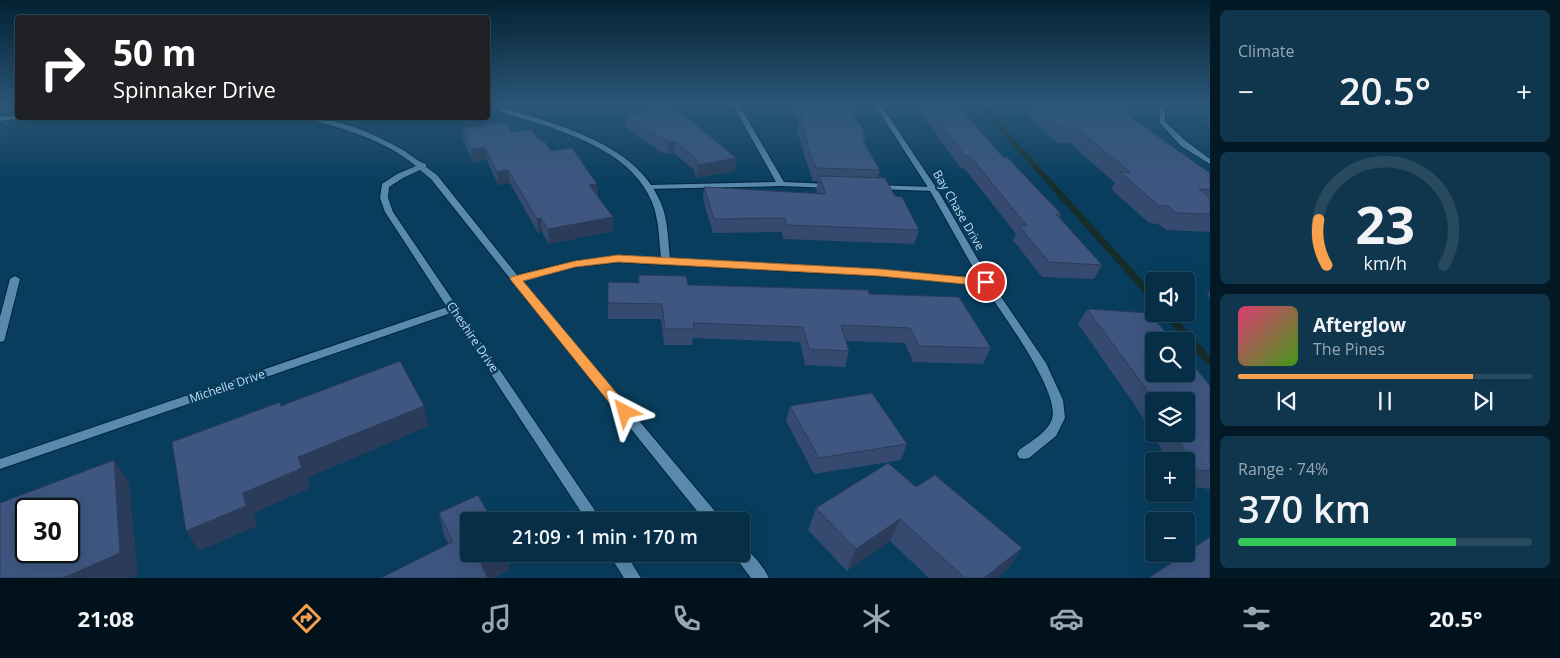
<!DOCTYPE html>
<meta charset="utf-8">
<style>
body{margin:0;font-family:"Open Sans",sans-serif;background:#0f364d;color:#f1f3f6;height:100vh;display:flex;flex-direction:column;font-size:19px;white-space:nowrap}
*{box-sizing:border-box;margin:0}
p{font-size:16px;color:#98a8b3}
.icon{flex:none;width:28px;height:28px;fill:none;stroke:currentColor;stroke-width:2;stroke-linecap:round;stroke-linejoin:round}
.map{position:relative;flex:1;overflow:hidden}
.panel{display:flex;flex-direction:column;gap:10px;padding:10px;background:#031926;width:350px}
.panel>*{flex:none}
.guide{position:absolute;left:15px;top:15px;width:475px;height:105px;border-radius:5px;box-shadow:0 5px 20px #0002,0 0 0 1px #274a5f;background:#202124;color:#fff;overflow:hidden}
.fabs{position:absolute;left:1145px;top:272px;display:grid;gap:10px}
.fabs a{display:grid;place-items:center;width:50px;height:50px;border-radius:5px;background:#062e46;box-shadow:0 5px 20px #0002,0 0 0 1px #274a5f;font-size:25px}
.speed{position:absolute;left:15px;top:498px;display:flex;gap:10px;font-size:25px;font-weight:700;text-align:center}
.speed>*{display:grid;place-content:center;width:65px;height:65px;border-radius:50%;background:#062e46;box-shadow:0 5px 20px #0002,0 0 0 1px #274a5f;line-height:1}
.speed .limit{border:2px solid #111;border-radius:8px;background:#fff;color:#111}
.pin{position:absolute;display:grid;place-items:center;width:42px;height:42px;color:#fff;margin:-21px;border:2px solid #fff;border-radius:50%;box-shadow:0 1px 5px #0007}
.me{position:absolute;width:55px;margin:-28px;rotate:321deg;stroke-linejoin:round;filter:drop-shadow(0 0 4px #0008)}
.turn{display:flex;align-items:center;gap:18px;height:105px;padding:0 15px;font-size:22px}
.turn .icon{width:65px;height:65px;stroke-width:2.5}
.turn b{display:block;font-size:35px;line-height:42px}
.big{font-size:38px;font-weight:600;line-height:1.1}
.panel .card{flex:1;display:flex;flex-direction:column;justify-content:center;gap:8px;min-width:0;padding:0 18px;border-radius:8px;background:#0f364d}
.panel .dial{align-items:center;gap:0}
.dial svg{height:130px;overflow:visible;fill:none;stroke:#274a5f;stroke-width:7;stroke-linecap:round;text-anchor:middle}
.dial text{fill:#f1f3f6;stroke:none}
.song{display:flex;align-items:center;gap:15px}
.cover{width:60px;height:60px;border-radius:8px;background:linear-gradient(135deg,hsl(340 70% 55%),hsl(100 70% 35%))}
.played{height:5px;border-radius:2px;background:linear-gradient(90deg,#f8a04c 80%,#274a5f 80%)}
.keys{display:flex;justify-content:space-around;direction:ltr}
.heat{display:flex;justify-content:space-between;align-items:center;font-size:28px;direction:ltr}
.charge{height:8px;border-radius:4px;background:linear-gradient(90deg,#34c759 74%,#274a5f 0)}
.trip{position:absolute;left:460px;top:512px;width:290px;height:50px;border-radius:5px;background:#062e46;box-shadow:0 5px 20px #0002,0 0 0 1px #274a5f;font-weight:600;line-height:50px;text-align:center}
.tab-bar{display:flex;height:80px;justify-content:space-around;align-items:center;background:#02121c;color:#98a8b3}
.tab-bar .icon{width:35px;height:35px}
.tab-bar .selected{color:#f8a04c}
.tab-bar b{font-size:22px;color:#f1f3f6}
main{display:flex;flex:1;min-height:0}
.map>svg:first-child{display:block}
.lines{fill:none;stroke-linecap:round;stroke-linejoin:round}
.stream{fill:#172d29;fill-rule:evenodd}
.lane-casing{stroke:#00233b;stroke-width:2}
.street-casing{stroke:#00233b;stroke-width:2}
.lane{fill:#598aae;fill-rule:evenodd}
.street{fill:#598aae;fill-rule:evenodd}
.wall{fill:#354a6e;fill-rule:evenodd}
.shaded-wall{fill:#2b3c5a}
.building{fill:#3e5680;stroke:#2b3c5a;fill-rule:evenodd}
.route{fill:#f8a04c;stroke:#a16831}
.labels{text-anchor:middle;dominant-baseline:central;stroke-width:5;stroke-linejoin:round;paint-order:stroke}
.street-label{font-size:12px;fill:#c2dbef;stroke:#083d5d}
</style>
<main>
<div class="map">
<svg width="1210" height="578" viewBox="0 0 1210 578">
<rect width="100%" height="100%" fill="#083d5d"/>
<g class="lines">
<g class="stream">
<polygon points="977,105 983,105 1154,293 1154,302 1151,301"/>
<polygon points="1162,314 1172,314 1210,356 1210,365 1206,364"/>
</g>
<g class="lane-casing">
<g id="lane">
<polygon points="733,105 739,105 784,182 829,184 833,186 832,188 781,186 646,189 646,185 649,185 776,182"/>
<polygon points="873,185 933,187 937,189 933,191 876,189 873,189"/>
</g>
</g>
<g class="street-casing">
<g id="street">
<path d="M488,105H496C552,124 636,141 661,203C668,220 668,240 670,259L879,270L979,278L929,189L875,105H881L937,189L991,282L1046,363L1063,400L1065,418L1056,436L1029,458L1024,459L1019,458L1017,454L1019,450C1030,442 1048,432 1052,419C1061,392 999,309 983,285L879,276L618,262L575,267L521,280L719,516L721,521H705L512,281L431,179L420,170L403,178L389,187L388,198L393,212L602,521H587L451,313L0,469V459L447,307L385,212L380,198L382,184L397,174L416,166C384,140 346,129 307,119L306,118C340,118 374,134 403,150C410,154 418,162 426,164V167L437,175L517,275L575,261L618,256L661,258C659,240 659,219 652,202C633,156 581,138 538,123C522,118 501,114 488,105Z"/>
<polygon points="1162,105 1168,105 1165,109 1165,122 1187,142 1210,159 1210,164 1181,146 1160,123 1159,109"/>
<polygon points="18,115 18,118 20,118 0,121 0,117"/>
<polygon points="15,276 20,279 5,338 4,341 0,342 0,317 10,279"/>
<path d="M741,547C752,551 764,568 769,578H751L733,554H741Z"/>
<polygon points="609,554 626,554 641,578 624,578"/>
</g>
</g>
<use href="#lane" class="lane"/>
<use href="#street" class="street"/>
</g>
<g class="wall">
<polygon points="795,105 848,105 866,135 865,139 865,143 880,170 878,178 895,196 919,230 914,244 783,239 782,232 713,233 703,200 704,187 818,194 816,189 818,181 813,181 804,155 804,152 797,131 799,124 794,111"/>
<polygon points="914,105 957,105 1003,157 1061,214 1060,218 1102,265 1094,279 1042,277 1013,240 1016,234 965,169 961,168"/>
<polygon points="1031,105 1124,105 1126,114 1210,173 1210,232 1166,230 1158,224 1149,223 1111,189 1115,183 1070,143 1057,143 1029,117"/>
<polygon points="1210,112 1210,126 1206,124 1209,118 1207,117"/>
<polygon points="625,116 735,171 696,178 694,170 674,153 668,154 663,153 625,128"/>
<polygon points="462,128 512,132 538,139 551,151 597,184 598,197 613,231 549,244 542,232 538,233 510,183 498,185 487,160 473,162 463,140"/>
<polygon points="639,275 688,285 869,294 991,348 983,364 913,362 905,343 846,341 849,351 845,367 805,365 800,342 693,338 692,345 664,345 661,319 608,319 608,282 638,283"/>
<polygon points="1210,291 1210,298 1207,295"/>
<path d="M1087,309L1210,386V489L1186,486V461H1168L1133,402L1078,324ZM1154,401L1186,434H1154Z"/>
<polygon points="790,406 907,444 901,460 814,474 786,421"/>
<polygon points="888,463 1007,570 997,578 929,578 890,541 847,571 808,530 816,508"/>
<polygon points="439,513 469,554 507,554 510,570 495,578 381,578 448,544 444,535"/>
</g>
<g class="shaded-wall">
<polygon points="675,141 674,153 668,154 669,142"/>
<polygon points="485,147 487,160 473,162 471,149"/>
<polygon points="736,158 735,171 696,178 698,165"/>
<polygon points="508,170 510,183 498,185 497,172"/>
<polygon points="597,184 598,197 589,185"/>
<polygon points="613,217 613,231 549,244 548,229"/>
<polygon points="541,218 542,232 538,233 537,219"/>
<polygon points="424,406 429,426 307,478 310,488 254,513 257,526 199,551 186,531 298,457"/>
<polygon points="114,460 129,482 138,575 132,578 63,578"/>
<polygon points="900,519 890,541 847,571 856,549"/>
<polygon points="1022,548 1007,570 997,578 984,578"/>
<polygon points="495,554 507,554 510,570 495,578 483,578 480,562"/>
</g>
<g class="building">
<polygon points="798,105 848,105 866,135 862,134 865,141 863,141 880,170 816,168 806,143 808,143 800,119 804,119"/>
<polygon points="926,105 957,105 1003,157 1008,158 1061,214 1056,214 1102,265 1049,262 1019,226 1027,226 970,156 965,156"/>
<polygon points="1037,105 1124,105 1126,114 1210,173 1210,190 1199,189 1210,198 1210,214 1176,213 1168,206 1159,206 1120,172 1131,173 1077,128 1064,128"/>
<polygon points="667,107 694,123 736,158 698,165 695,158 675,141 669,142 664,140 625,116"/>
<polygon points="507,122 512,132 531,129 538,139 545,142 551,151 572,148 597,184 589,185 613,217 548,229 541,218 537,219 508,170 497,172 485,147 471,149 462,128"/>
<polygon points="819,176 885,178 895,196 902,197 919,230 786,225 785,218 714,219 704,187 826,194"/>
<polygon points="639,275 686,276 688,285 868,290 869,294 959,297 991,348 919,346 910,328 841,325 849,351 809,349 803,327 693,323 694,329 665,329 662,304 608,303 608,282 639,283"/>
<polygon points="1087,309 1149,313 1173,341 1154,341 1154,374 1186,374 1186,357 1203,377 1210,386 1210,471 1197,470 1174,434 1186,434 1186,401 1154,401 1154,402 1144,386"/>
<polygon points="400,361 424,406 298,457 302,468 243,493 246,506 186,531 172,442 280,402 281,406"/>
<polygon points="872,393 907,444 819,458 790,406"/>
<path d="M114,460L120,553L63,578H0V503ZM26,509H69V551H26Z"/>
<polygon points="888,463 916,487 935,475 1022,548 984,578 965,578 900,519 856,549 816,508"/>
<polygon points="478,495 492,521 469,521 469,554 495,554 480,562 488,578 381,578 453,542 439,513"/>
<polygon points="1210,537 1210,578 1151,578 1150,577 1185,554 1186,554 1186,553"/>
</g>
<linearGradient id="sky" x2="0" y2="1"><stop stop-color="#042233"/><stop offset="0.56" stop-color="#2c5778"/><stop offset="1" stop-color="#2c5778" stop-opacity="0"/></linearGradient>
<rect width="1210" height="186" fill="url(#sky)"/>
<polygon class="route" points="618,255 879,269 986,279 992,282 986,286 879,276 618,262 575,267 523,281 630,409 632,412 630,416 625,418 620,416 510,279 511,277 575,261"/>
<g class="labels">
<g class="street-label">
<text transform="translate(959 210) rotate(60)">Bay Chase Drive</text>
<text transform="translate(473 337) rotate(56)">Cheshire Drive</text>
<text transform="translate(227 386) rotate(-19)">Michelle Drive</text>
</g>
</g>
</svg>
<div class="fabs">
<a><svg class="icon" aria-label="sound" viewBox="0 0 24 24"><path d="M4 9h4l5-4v14l-5-4H4zM17 9q2 3 0 6"/></svg></a>
<a><svg class="icon" aria-label="search" viewBox="0 0 24 24"><circle cx="10" cy="10" r="6"/><path d="M15 15l6 6"/></svg></a>
<a><svg class="icon" aria-label="layers" viewBox="0 0 24 24"><path d="M12 4l9 5-9 5-9-5zM3 14l9 5 9-5"/></svg></a>
<a>+</a>
<a>−</a>
</div>
<div class="speed"><div class="limit">30</div></div>
<div class="pin" style="left:986px;top:282px;background:#d93025"><svg class="icon" aria-label="arrive" viewBox="0 0 24 24"><path d="M6 21V4h12l-3 4 3 4H6"/></svg></div>
<svg class="me" style="left:625px;top:412px" viewBox="-20 -20 40 40"><path d="M0-17L14 15 0 8-14 15z" fill="#f8a04c" stroke="#fff" stroke-width="4"/></svg>
<div class="trip">21:09 · 1 min · 170 m</div>
<div class="guide">
<div class="turn"><svg class="icon" aria-label="right" viewBox="0 0 24 24"><path d="M7 20v-9h11M14 6l5 5-5 5"/></svg><div><b>50 m</b>Spinnaker Drive</div></div>
</div>
</div>
<section class="panel">
<div class="card"><p>Climate</p>
<div class="heat"><a>−</a><b class="big">20.5°</b><a>+</a></div>
</div>
<div class="card dial"><svg viewBox="0 0 100 80">
<path d="M14 69A42 42 0 1 1 86 69"/>
<path d="M14 69A42 42 0 0 1 9 41" stroke="#f8a04c"/>
<text x="50" y="56" font-size="32" font-weight="700">23</text>
<text x="50" y="72" font-size="11">km/h</text>
</svg></div>
<div class="card">
<div class="song"><i class="cover"></i><div><b>Afterglow</b><p>The Pines</p></div></div>
<div class="played"></div>
<div class="keys"><svg class="icon" aria-label="previous" viewBox="0 0 24 24"><path d="M18 5L8 12l10 7zM5 5v14"/></svg><svg class="icon" aria-label="pause" viewBox="0 0 24 24"><path d="M8 5v14M16 5v14"/></svg><svg class="icon" aria-label="next" viewBox="0 0 24 24"><path d="M6 5l10 7-10 7zM19 5v14"/></svg></div>
</div>
<div class="card"><p>Range · 74%</p><b class="big">370 km</b><div class="charge"></div></div>
</section>
</main>
<nav class="tab-bar">
<b>21:08</b>
<svg class="icon selected" aria-label="directions" viewBox="0 0 24 24"><path d="M12 3l9 9-9 9-9-9zM9 14v-3h6M13 9l2 2-2 2"/></svg>
<svg class="icon" aria-label="music" viewBox="0 0 24 24"><path d="M9 18V5l10-2v13"/><circle cx="6" cy="18" r="3"/><circle cx="16" cy="16" r="3"/></svg>
<svg class="icon" aria-label="phone" viewBox="0 0 24 24"><path d="M5 4h4l2 5-3 2q2 4 5 5l2-3 5 2v4C11 20 4 13 5 4z"/></svg>
<svg class="icon" aria-label="climate" viewBox="0 0 24 24"><path d="M12 3v18M4 7l16 10M4 17L20 7"/></svg>
<svg class="icon" aria-label="car" viewBox="0 0 24 24"><path d="M5 17H2v-5l4-1 3-4h7l3 4 3 1v5h-3M9 17h6M6 11h13"/><circle cx="7" cy="17" r="2"/><circle cx="17" cy="17" r="2"/></svg>
<svg class="icon" aria-label="filters" viewBox="0 0 24 24"><path d="M4 7h16M4 17h16"/><circle cx="9" cy="7" r="2"/><circle cx="15" cy="17" r="2"/></svg>
<b>20.5°</b>
</nav>
